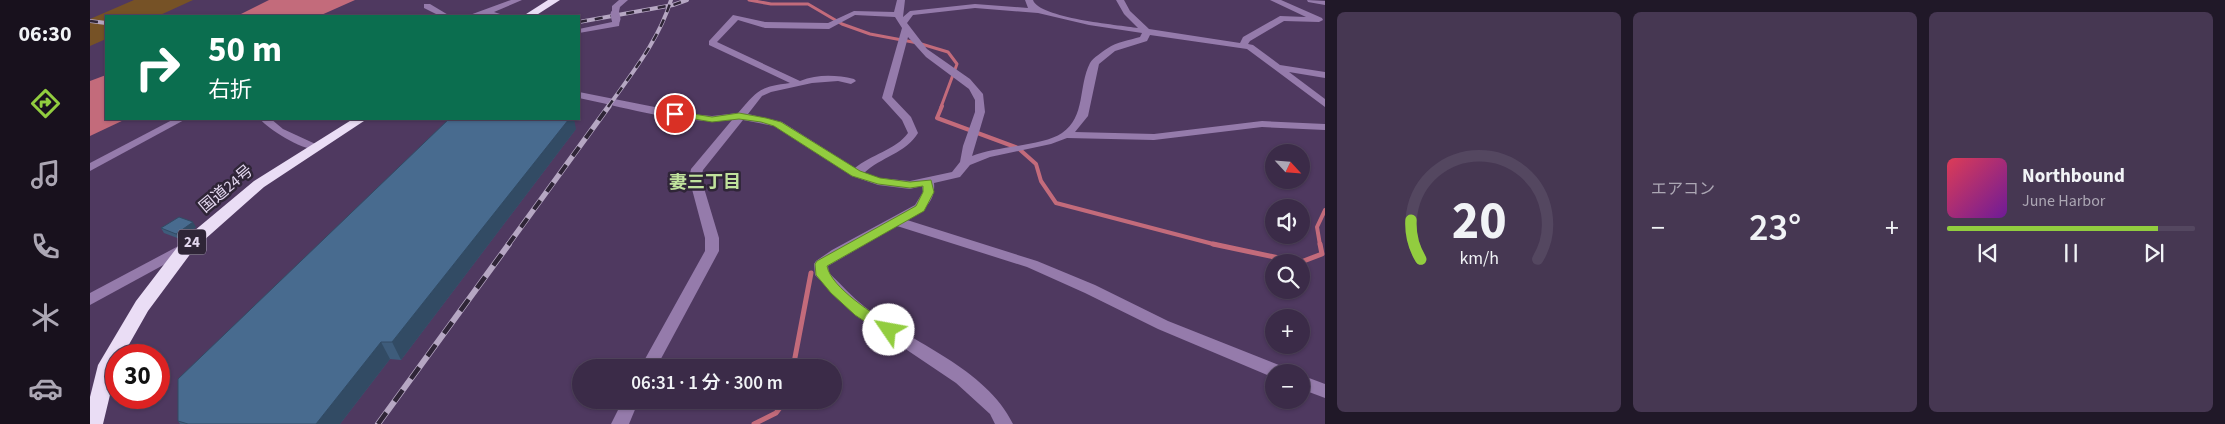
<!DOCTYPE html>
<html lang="ja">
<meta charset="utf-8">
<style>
body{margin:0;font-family:"Source Sans 3","Noto Sans JP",sans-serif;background:#463752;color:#f1f3f6;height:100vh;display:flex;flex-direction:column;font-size:19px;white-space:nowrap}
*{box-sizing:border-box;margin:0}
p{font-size:16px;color:#aca7b4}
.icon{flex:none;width:28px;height:28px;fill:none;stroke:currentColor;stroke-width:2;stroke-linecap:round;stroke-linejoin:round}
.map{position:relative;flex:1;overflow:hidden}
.details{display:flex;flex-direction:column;gap:12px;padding:12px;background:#201828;width:900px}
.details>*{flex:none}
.guide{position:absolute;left:15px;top:15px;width:475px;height:105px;border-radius:0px;box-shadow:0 1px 4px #0004,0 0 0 1px #544760;background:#0b6e4f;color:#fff;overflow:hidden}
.needle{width:32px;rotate:116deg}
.tools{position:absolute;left:1175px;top:144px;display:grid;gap:10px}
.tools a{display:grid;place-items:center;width:45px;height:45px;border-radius:50%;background:#3b2b48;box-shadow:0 1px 4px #0004,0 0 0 1px #544760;font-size:25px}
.speed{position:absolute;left:15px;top:344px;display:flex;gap:10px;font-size:25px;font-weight:700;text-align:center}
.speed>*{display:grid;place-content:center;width:65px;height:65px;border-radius:50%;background:#3b2b48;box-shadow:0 1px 4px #0004,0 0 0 1px #544760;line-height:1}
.speed .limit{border:8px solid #d22;background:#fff;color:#111}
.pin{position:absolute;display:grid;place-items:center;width:42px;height:42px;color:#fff;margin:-21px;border:2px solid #fff;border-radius:50%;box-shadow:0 1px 5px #0007}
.me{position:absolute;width:55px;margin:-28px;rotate:303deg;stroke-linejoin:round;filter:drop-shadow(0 0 4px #0008)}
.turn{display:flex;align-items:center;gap:18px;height:105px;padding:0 20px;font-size:22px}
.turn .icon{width:65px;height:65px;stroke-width:2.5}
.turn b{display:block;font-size:35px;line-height:42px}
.big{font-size:38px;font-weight:600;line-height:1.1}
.details .widget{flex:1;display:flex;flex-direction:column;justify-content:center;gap:8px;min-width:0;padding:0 18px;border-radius:8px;background:#463752}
.details .dial{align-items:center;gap:0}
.dial svg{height:130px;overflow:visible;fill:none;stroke:#544760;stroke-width:7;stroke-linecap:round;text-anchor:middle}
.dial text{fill:#f1f3f6;stroke:none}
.song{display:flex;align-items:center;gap:15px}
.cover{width:60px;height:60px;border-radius:8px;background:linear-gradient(135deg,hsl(350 70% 55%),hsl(280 70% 35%))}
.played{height:5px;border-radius:2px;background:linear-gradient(90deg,#92cd3f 85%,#544760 85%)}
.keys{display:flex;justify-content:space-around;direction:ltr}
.heat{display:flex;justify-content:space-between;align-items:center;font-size:28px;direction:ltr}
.details .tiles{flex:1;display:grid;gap:12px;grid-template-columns:repeat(3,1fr)}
.trip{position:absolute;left:482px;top:359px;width:270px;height:50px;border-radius:25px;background:#3b2b48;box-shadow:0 1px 4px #0004,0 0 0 1px #544760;font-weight:600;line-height:50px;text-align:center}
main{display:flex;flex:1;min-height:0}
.dock{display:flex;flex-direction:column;width:90px;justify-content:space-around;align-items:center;background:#18111d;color:#aca7b4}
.dock .icon{width:35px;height:35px}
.dock .on{color:#92cd3f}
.dock b{font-size:22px;color:#f1f3f6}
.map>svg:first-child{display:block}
.green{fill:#765226}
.water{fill:#c36b7b}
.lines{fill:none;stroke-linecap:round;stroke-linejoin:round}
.stream-far2{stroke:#c36b7b;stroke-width:3}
.stream-far1{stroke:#c36b7b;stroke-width:4}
.stream{stroke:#c36b7b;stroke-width:5}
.minor{fill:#957bab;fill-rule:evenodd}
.highway{fill:#eaddf5;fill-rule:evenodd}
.rail-far2-casing{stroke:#b6a7c3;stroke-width:4}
.rail-far1-casing{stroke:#b6a7c3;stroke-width:5.5}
.rail-casing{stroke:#b6a7c3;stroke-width:6}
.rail-far2{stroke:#2f2537;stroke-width:2.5;stroke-dasharray:8;stroke-linecap:butt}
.rail-far1{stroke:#2f2537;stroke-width:4;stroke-dasharray:11;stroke-linecap:butt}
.rail{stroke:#2f2537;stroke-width:4.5;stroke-dasharray:14;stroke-linecap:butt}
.minor-bridge{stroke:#957bab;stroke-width:9}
.wall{fill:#3e5c7b}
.shaded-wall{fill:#324b64}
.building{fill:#486b8f;stroke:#324b64}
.route{fill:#92cd3f;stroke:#5f8529}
.labels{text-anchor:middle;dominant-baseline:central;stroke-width:5;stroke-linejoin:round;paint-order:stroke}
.shield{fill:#2f2537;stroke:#ada2b8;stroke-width:1}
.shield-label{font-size:15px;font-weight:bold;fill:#e3d7ef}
.street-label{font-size:16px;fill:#e3d7ef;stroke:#2f2537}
.neighbourhood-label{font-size:18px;font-weight:bold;fill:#c0e29c;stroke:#2f2537}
</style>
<main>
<nav class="dock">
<b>06:30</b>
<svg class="icon on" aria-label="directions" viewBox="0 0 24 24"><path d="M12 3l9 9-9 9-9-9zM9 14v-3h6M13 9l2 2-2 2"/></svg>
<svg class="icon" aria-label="music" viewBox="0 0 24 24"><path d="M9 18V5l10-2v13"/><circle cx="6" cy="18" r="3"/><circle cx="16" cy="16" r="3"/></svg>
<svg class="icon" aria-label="phone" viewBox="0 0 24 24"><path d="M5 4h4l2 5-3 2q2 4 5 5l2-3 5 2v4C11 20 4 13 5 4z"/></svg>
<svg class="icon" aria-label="climate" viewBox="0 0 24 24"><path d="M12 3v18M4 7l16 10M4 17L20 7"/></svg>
<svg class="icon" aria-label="car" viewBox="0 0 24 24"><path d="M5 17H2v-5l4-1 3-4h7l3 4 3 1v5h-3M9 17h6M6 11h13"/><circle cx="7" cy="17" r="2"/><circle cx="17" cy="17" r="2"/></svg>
</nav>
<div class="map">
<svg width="1235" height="424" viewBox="0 0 1235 424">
<rect width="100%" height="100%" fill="#4f3960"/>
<polygon class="green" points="44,0 103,0 68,16 16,16 16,39 0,46 0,19"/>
<g class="water">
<polygon points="179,0 265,0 229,16 147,16"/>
<polygon points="16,75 16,119 36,119 0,136 0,81"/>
</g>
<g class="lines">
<polyline class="stream-far2" points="659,0 681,4 718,4 752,24 780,34 828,43 858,52 867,64 851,107"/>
<g class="stream-far1">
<polyline points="852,106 847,118 928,148 946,164 951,181 966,203 1127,245"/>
<polyline points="1230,245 1227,227 1235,210"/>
</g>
<g class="stream">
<polyline points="1123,244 1208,262"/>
<polyline points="1211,262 1232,254 1230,244"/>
<polyline points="703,368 721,273"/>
<polyline points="664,424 686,413 696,400"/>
</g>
<g class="minor">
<polygon points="421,0 432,0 404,12 416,16 395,14 377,16"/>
<polygon points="529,0 538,0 530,7 528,16 522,16 522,6"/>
<path d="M807,0H815L813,17L820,11L885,4L938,8L935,0H943C949,18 1028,25 1048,28L1034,14L1026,0H1034L1040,11L1059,29L1150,43L1153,37L1190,16L1216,17L1180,0H1191L1232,18L1233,20L1229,22L1194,21L1160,41L1158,44L1163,45L1190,65L1235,72V78L1199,72L1235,99V107L1157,49L1060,35L1057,41L1025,51L1009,64L998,116L985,132L1064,134L1172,121L1235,124V130L1172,127L1064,140L977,138L961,144L900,157L880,165L870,177L844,183C846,202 832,212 817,220L947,261L1005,285L1078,321L1194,367L1196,372H1184L1182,377L1068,329L995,293L937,267L807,226L738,266L739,273C751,284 762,297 775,307C822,343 896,368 923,424H905L900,414L866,383L765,315L725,275L724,264L726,261L742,250L825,205L833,192L832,186L820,189L788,185L762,176L684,126L653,120L613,170L611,178L629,238V251L566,368H550L615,251V238L599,178L601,169L642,120C593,125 537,108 489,98V92L600,114L622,116L648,113C668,90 669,87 700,83L619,45V41L643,15L675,22L738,23L764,11L804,12ZM885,8L948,13L999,25L1052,33L1050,37C1040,40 1026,42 1018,48C1012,52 1003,58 1000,63C988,86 996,117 972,133C953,146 907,146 882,156L895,112L893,94L880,79L837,49L817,23L823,15ZM765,15L805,17L812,28L792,98L812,120L818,133C806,150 780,155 765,168L692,122L658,114L672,96L681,92L722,83L748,81L761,84L766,81L764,79C746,75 728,74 710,81L627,42L648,20L675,28L739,29ZM818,37L836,57L879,89L885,100V112L873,146L870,162L862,172L820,181L789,178L774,173C791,157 816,153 828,133L821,117L802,97Z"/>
<polygon points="1217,0 1235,1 1235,5 1218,2"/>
<polygon points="334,4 340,4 360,16 350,16 334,8"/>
<polygon points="523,17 530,19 529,26 489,33 489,29 522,22"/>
<polygon points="84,119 96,119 0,171 0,163"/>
<path d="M170,119H181L193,129L232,147L230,149C216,153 179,130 170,119Z"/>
<polygon points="96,242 103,247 101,250 0,305 0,293"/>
<polygon points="1211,375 1235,384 1235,398 1211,389"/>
<polygon points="533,400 549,400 539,424 521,424"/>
</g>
<g class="highway">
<polygon points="458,0 470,0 445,16 433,16"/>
<polygon points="263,119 277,119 174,187 104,249 58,311 33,355 26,355 26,370 13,424 0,424 0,397 8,365 46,301 92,241 164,181"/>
</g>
<g class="rail-far2-casing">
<g id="rail-far2">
<polyline points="0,21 16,23"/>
<polyline points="489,22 583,5 597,0"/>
<path d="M518,107C542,73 569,40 581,0"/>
</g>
</g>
<g class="rail-far1-casing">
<polyline id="rail-far1" points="418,245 519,106"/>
</g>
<g class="rail-casing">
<polyline id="rail" points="288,424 419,244"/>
</g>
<use href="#rail-far2" class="rail-far2"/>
<use href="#rail-far1" class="rail-far1"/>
<use href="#rail" class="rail"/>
<polyline class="minor-bridge" points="525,14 526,19"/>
</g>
<g class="wall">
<polygon points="486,129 311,360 300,359 250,424 90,424 88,421"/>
<polygon points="106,227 90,239 74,233 71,228"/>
</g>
<g class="shaded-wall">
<polygon points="479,119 484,119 486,129 311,360 302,342"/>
<polygon points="103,222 106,227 90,239 86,234"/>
<polygon points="291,342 300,359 250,424 226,424"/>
</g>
<g class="building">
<polygon points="359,119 479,119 302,342 291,342 226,424 98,424 88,421 88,379"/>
<polygon points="89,217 103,222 86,234 71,228"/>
</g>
<path class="route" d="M585,111L622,117L649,113L676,118L691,122L770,171L790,178L820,182L841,180L844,192L834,211L737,266C741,288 785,315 804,327L806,330L804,334L799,336L794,334L765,315L741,293L726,275L725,264L727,261L826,206L833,192V186L820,188L788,184L762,176L684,126L671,122L649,119L622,122L581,115L580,114Z"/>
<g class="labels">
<rect class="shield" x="88" y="229.5" width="28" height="25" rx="4"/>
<g class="shield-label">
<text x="102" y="242">24</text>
</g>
<g class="street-label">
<text transform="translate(136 189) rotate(-40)">国道24号</text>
</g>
<g class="neighbourhood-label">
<text x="615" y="182">妻三丁目</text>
</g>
</g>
</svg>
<div class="tools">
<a><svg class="needle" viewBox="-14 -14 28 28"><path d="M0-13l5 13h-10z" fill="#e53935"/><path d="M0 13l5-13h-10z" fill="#aca7b4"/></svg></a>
<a><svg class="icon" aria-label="sound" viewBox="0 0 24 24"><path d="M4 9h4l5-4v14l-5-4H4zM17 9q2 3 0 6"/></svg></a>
<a><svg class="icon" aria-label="search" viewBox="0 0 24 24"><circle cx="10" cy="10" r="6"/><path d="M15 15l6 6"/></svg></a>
<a>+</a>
<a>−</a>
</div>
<div class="speed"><div class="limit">30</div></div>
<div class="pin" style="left:585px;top:114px;background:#d93025"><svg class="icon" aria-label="arrive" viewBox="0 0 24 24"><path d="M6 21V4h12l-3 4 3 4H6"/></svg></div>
<svg class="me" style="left:799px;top:330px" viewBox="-20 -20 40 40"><circle r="19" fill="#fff"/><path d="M0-13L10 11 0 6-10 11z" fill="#92cd3f"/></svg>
<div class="trip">06:31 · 1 分 · 300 m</div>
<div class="guide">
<div class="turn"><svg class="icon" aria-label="right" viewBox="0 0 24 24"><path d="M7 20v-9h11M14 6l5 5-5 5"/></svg><div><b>50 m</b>右折</div></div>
</div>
</div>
<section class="details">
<div class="tiles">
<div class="widget dial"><svg viewBox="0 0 100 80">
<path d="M14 69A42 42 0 1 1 86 69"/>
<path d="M14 69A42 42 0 0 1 8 45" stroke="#92cd3f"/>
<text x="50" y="56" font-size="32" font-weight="700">20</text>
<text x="50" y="72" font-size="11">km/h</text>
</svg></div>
<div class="widget"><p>エアコン</p>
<div class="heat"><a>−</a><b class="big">23°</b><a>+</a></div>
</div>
<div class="widget">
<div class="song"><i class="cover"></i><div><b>Northbound</b><p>June Harbor</p></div></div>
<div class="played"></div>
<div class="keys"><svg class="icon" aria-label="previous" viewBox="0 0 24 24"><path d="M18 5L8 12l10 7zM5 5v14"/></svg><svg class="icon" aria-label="pause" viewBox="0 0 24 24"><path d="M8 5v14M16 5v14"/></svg><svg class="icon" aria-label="next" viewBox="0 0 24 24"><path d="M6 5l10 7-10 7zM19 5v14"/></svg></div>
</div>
</div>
</section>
</main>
